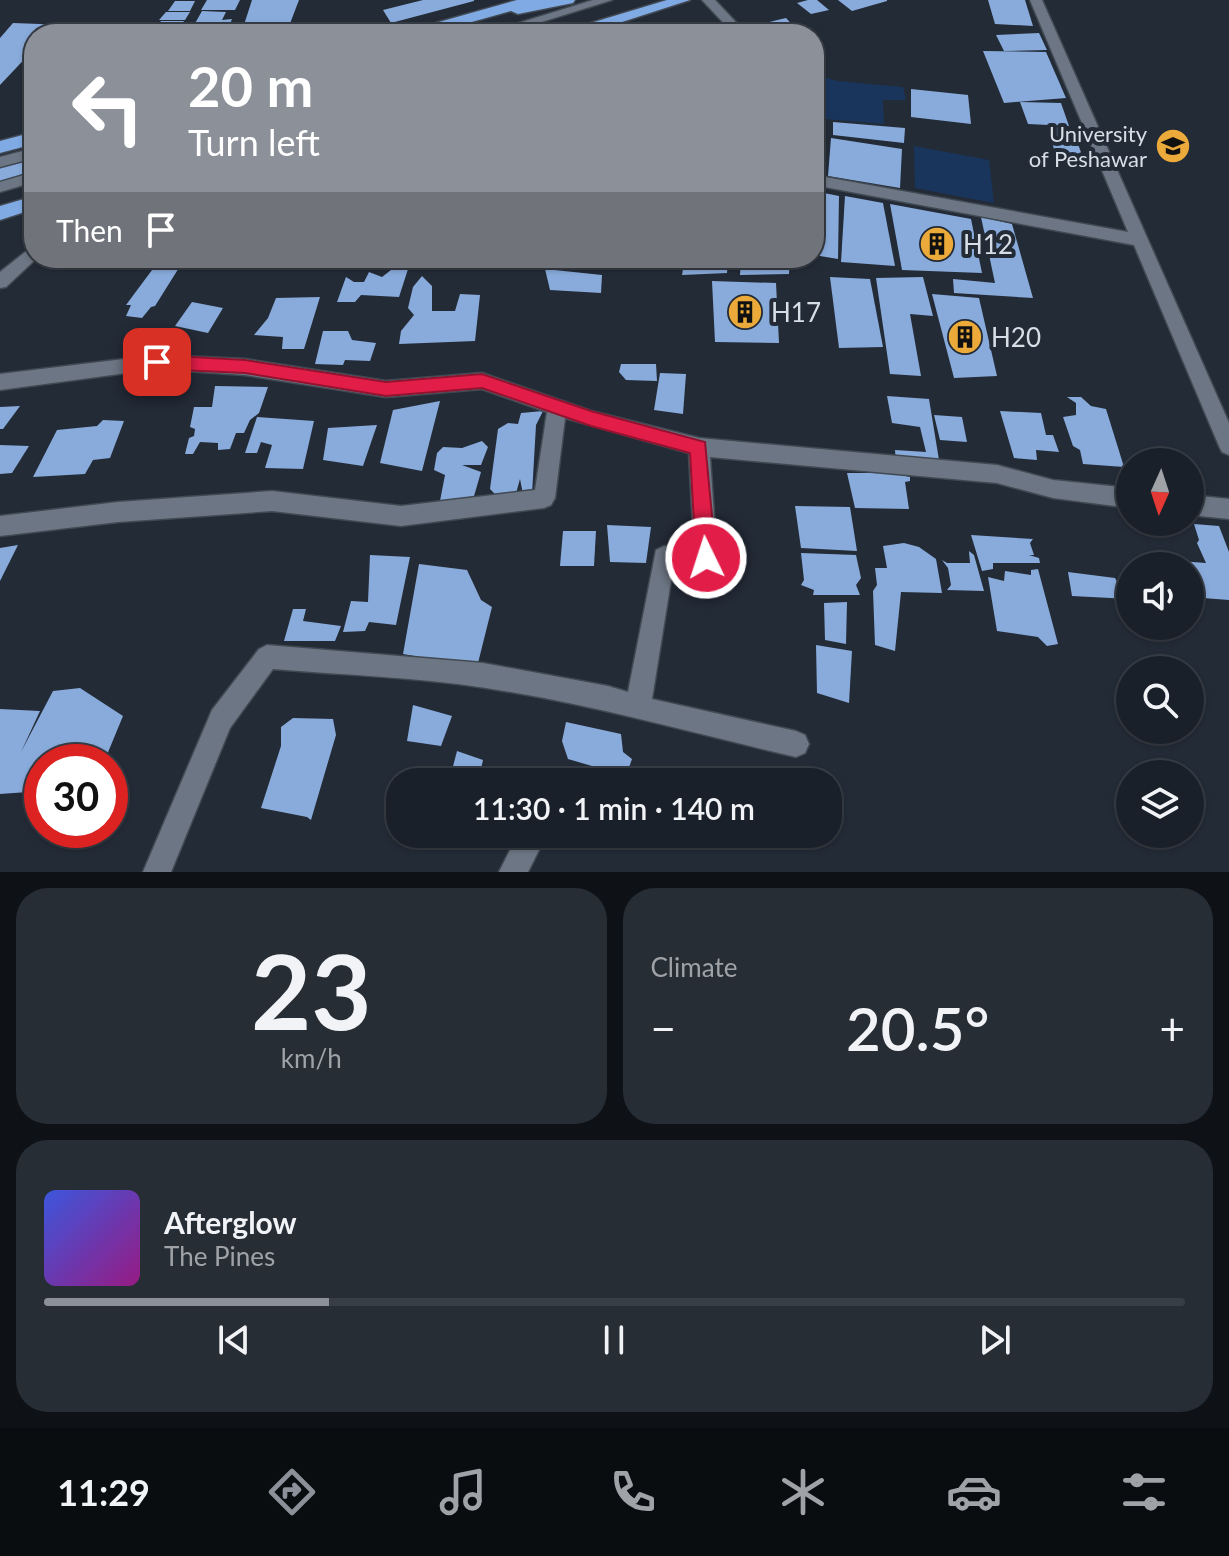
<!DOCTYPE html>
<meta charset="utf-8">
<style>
body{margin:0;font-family:Lato,sans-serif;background:#272d35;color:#f1f3f6;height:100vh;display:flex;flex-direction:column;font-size:30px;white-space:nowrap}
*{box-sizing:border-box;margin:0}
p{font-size:26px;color:#9fa3a8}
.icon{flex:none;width:44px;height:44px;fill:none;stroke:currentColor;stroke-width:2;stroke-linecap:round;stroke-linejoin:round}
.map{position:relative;height:872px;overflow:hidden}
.side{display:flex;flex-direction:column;gap:16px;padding:16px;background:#0e1217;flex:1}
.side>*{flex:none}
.guide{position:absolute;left:24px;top:24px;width:800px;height:244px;border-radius:32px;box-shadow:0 2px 6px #0004,0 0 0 2px #383e46;background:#8c9099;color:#fff;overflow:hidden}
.needle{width:52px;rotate:183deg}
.controls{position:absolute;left:1116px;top:448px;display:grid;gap:16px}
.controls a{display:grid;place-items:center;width:88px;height:88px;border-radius:50%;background:#1a2029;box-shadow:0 2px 6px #0004,0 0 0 2px #383e46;font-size:40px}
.speed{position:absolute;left:24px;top:744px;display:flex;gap:16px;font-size:40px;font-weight:700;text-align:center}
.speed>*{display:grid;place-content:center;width:104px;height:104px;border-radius:50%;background:#1a2029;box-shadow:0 2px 6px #0004,0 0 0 2px #383e46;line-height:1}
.speed .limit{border:12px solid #d22;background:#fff;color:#111}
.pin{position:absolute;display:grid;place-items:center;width:68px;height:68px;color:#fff;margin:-34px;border-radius:16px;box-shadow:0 4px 12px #0006}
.me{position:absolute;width:88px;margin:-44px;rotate:356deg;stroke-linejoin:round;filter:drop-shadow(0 0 6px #0008)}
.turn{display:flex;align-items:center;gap:28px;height:168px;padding:0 32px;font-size:36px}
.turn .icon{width:104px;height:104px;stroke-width:2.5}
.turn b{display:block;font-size:56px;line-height:68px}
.then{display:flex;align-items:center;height:76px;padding:0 32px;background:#0003;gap:16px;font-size:30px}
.big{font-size:60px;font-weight:600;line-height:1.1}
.side .widget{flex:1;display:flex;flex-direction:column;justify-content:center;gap:12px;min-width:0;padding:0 28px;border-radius:32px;background:#272d35}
.side .dial{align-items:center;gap:0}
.dial b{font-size:104px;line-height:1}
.song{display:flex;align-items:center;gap:24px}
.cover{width:96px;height:96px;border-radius:12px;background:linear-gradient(135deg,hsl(230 70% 55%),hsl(310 70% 35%))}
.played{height:8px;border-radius:4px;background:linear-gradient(90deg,#8c9099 25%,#383e46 25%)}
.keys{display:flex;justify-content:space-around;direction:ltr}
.heat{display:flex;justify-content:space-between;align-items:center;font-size:44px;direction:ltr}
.side .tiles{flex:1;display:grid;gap:16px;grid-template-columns:1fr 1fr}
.widget:last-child{grid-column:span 2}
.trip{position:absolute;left:386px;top:768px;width:456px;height:80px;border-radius:32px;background:#1a2029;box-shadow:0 2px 6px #0004,0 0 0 2px #383e46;font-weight:600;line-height:80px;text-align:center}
.tab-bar{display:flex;height:128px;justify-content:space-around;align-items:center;background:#0a0d10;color:#9fa3a8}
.tab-bar .icon{width:56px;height:56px}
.tab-bar .current{color:#8c9099}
.tab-bar b{font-size:36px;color:#f1f3f6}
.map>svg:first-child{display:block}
.green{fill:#19355c}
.building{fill:#89abdb}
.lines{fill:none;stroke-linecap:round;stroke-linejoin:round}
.minor-casing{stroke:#414952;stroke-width:3}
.highway-casing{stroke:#414952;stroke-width:3}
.minor{fill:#6d7684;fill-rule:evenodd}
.highway{fill:#80aae4;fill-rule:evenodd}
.route{fill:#e11d48;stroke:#92132f;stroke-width:2}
.labels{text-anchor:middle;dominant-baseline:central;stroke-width:8;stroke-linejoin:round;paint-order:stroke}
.far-poi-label{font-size:22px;fill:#d8dee5;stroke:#232b37;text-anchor:end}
.poi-label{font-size:26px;fill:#d8dee5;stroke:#232b37;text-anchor:start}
</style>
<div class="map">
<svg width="1229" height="872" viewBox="0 0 1229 872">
<rect width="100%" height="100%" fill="#232b37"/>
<g class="green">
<polygon points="814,74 837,81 903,87 906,100 883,100 884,124 814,118"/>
<polygon points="914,146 989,160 994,203 915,188"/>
</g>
<g class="building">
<polygon points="207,0 240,0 235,10 201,10"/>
<polygon points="252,0 299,0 286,34 241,34"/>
<polygon points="423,0 474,0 474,1 391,23 383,10"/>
<polygon points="808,0 817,0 829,10 811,14 797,3"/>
<polygon points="838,0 887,0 887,1 852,11"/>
<polygon points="988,0 1025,0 1033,26 995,24"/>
<polygon points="175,1 195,1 190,11 168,11"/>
<polygon points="202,11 226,12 222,20 232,19 227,31 189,34"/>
<polygon points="166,12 190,12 185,20 159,20"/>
<polygon points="786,18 799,32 745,34 741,29"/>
<polygon points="161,21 184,21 178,31 155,30"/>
<polygon points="13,23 148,28 143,34 34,34 34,49 0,85 0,38"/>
<polygon points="1039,33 1047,50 1004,51 996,35"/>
<polygon points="983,51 1046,52 1066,98 1004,103"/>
<polygon points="911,89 968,95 971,124 911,117"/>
<polygon points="1020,102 1061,103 1069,126 1028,124"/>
<polygon points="833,122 905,128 904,143 833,135"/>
<polygon points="1048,127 1072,128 1082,155 1055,153"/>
<polygon points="831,138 902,149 900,188 828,176"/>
<polygon points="34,155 34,174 0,183 0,165"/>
<polygon points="814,191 839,196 838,259 814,255"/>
<polygon points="845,196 883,203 895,266 841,262"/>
<polygon points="890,204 971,219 982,273 902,270"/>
<polygon points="981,217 1012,224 1033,298 954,293 953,279 995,283"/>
<polygon points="685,258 728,258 727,273 682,275"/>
<polygon points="741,258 790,258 789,274 740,275"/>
<polygon points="181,259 182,263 155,306 151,307 142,318 126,316 131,305 126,305 155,266"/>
<polygon points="409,266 399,297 361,295 355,302 337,302 346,277 354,282 364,282 369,272 382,277 391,270 386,267"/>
<polygon points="545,269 602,275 601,293 550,290"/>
<polygon points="422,276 432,286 432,311 455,311 460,294 480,295 475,341 399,344 401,331 414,315 408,308 413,287"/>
<polygon points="830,277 870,279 883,347 839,348"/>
<polygon points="923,277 933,316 910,314 921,376 890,374 876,278"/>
<polygon points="712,281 776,283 779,343 715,342"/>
<polygon points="932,294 979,298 997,376 954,378"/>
<polygon points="320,297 304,349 282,349 283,337 254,335 268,318 276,298"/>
<polygon points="192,302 223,308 208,333 175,326"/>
<polygon points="323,331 348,331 352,340 376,343 370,361 345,360 343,365 315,364"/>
<polygon points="621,364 656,364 657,381 626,380 619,372"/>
<polygon points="660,373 686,374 683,414 654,410"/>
<polygon points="215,386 268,387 259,413 250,420 244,433 236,433 230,449 218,450 218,443 200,442 193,454 185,454 189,438 194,436 195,429 190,427 194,407 212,407"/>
<polygon points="887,396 929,399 940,466 896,462 895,450 926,452 920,427 892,423"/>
<polygon points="1067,397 1081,397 1091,406 1106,409 1124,467 1083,464 1080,450 1073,446 1063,417 1076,415 1076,403"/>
<polygon points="440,401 422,471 380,463 393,410"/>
<polygon points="20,406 3,429 0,429 0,407"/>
<polygon points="543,411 536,425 532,494 523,494 520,479 515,497 501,500 490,489 498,429 508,423 518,424 521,413"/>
<polygon points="1000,411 1041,413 1046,435 1053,435 1059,452 1036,450 1037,460 1014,458"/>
<polygon points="934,415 962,417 967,442 940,440"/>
<polygon points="257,417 314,421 303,469 265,468 272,445 261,442 257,453 245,453"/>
<polygon points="103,420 124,421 110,458 93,460 85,474 33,477 57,430 97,426"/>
<polygon points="377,425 363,466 323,460 328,428"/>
<polygon points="482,441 488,447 481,465 462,465 481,472 472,503 439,506 445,475 434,470 437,453 443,447 462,448"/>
<polygon points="0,445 29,446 12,473 0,474"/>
<polygon points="879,470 910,477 910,481 905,482 909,509 855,508 847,473 879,473"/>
<polygon points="795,506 850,507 857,551 801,548"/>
<polygon points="1194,524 1219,526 1229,552 1229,600 1190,597 1190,566 1168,566 1166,560 1206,563 1197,543 1199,540"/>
<polygon points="607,525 651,527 646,563 610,562"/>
<polygon points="563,531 596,531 594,566 560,566"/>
<polygon points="971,535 1033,539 1030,543 1034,555 1029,555 1039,558 1040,563 993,563 993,569 982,571"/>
<polygon points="904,543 919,547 936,559 942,593 901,592 895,651 875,645 873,591 877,585 875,568 887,568 883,546"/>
<polygon points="18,545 0,581 0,548"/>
<polygon points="969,551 974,555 984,591 947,590 951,585 948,568 942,560 947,563 970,563"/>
<polygon points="801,553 856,555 861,578 856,585 860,595 813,595 814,590 801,585 804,580"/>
<polygon points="370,555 410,557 396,625 369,622 365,631 343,632 351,601 368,602"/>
<polygon points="419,564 467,570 481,600 492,607 477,667 403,654"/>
<polygon points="1038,569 1058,644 1047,646 1038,637 997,631 988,577 1004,581 1005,571 1031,575 1031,570"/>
<polygon points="1068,572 1115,578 1123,593 1130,592 1130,599 1072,596"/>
<polygon points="847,602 846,644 825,640 824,603"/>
<polygon points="293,609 306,609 303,621 341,626 335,641 284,641"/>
<polygon points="816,645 852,651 849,703 817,693"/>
<polygon points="80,688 123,716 104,762 42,762 42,791 0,794 0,709 40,711 21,752 53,691"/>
<polygon points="413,705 452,716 441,746 407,741"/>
<polygon points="293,718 333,719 336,735 311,820 307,817 261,808 281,746 281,727"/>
<polygon points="566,722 621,734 623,752 632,759 626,776 568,759 562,741"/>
<polygon points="457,751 483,760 478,782 449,782"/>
<polygon points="435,834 484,834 481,845 434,840"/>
</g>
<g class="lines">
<g class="minor-casing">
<g id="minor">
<polygon points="593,0 612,0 503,34 483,34"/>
<polygon points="702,0 715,0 747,34 734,34"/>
<polygon points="1030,0 1042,0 1229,423 1229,455 1222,452 1219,446 1134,245 814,185 814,175 1128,232"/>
<polygon points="34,148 34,158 0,167 0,157"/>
<polygon points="34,172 34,182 0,192 0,182"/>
<polygon points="34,245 34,258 37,258 6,287 0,288 0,272"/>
<path d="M157,355L245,359L386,381L482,373L591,411L699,438L997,465L1053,480L1130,488V508L1053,498L997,483L710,457L717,558L714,565L706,569L673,568L652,699L796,731L805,735L809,744L805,753L796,757C693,733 591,704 486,688C416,677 343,675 273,669L230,728L171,872H143L212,710L259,649L267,645L483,663L608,686L628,692L656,550L664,546L694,547L689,453L565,418L555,498L551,505L544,508L401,526L272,511L118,522L0,536V516L118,502L272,491L401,506L535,490L547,412L482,389L386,397L245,375L157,369L0,390V374Z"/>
<polygon points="1190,495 1229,499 1229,519 1190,515"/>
<polygon points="560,767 569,771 572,782 546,782 551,771"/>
<polygon points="518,834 547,834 528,872 499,872"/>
</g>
</g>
<g class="highway-casing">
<g id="highway">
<polygon points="517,0 575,0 573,3 518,14 511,11 429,34 404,34 407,31"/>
<polygon points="667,0 690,0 585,34 561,34 564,31"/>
<polygon points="34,132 34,144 0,153 0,141"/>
<polygon points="34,196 34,209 0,220 0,206"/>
</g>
</g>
<use href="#minor" class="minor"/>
<use href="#highway" class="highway"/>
</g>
<polygon class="route" points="157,355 245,360 386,382 482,374 591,411 705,442 716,558 714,565 706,568 699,565 696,558 690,453 591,426 482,388 386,396 245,373 157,369 149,362"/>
<defs>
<g id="university-disc" transform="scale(1.8)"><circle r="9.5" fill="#ebaa39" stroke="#232b37"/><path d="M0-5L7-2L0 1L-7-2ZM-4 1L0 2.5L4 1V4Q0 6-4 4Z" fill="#111"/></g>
<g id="building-disc" transform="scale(1.8)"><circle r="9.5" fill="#ebaa39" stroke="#232b37"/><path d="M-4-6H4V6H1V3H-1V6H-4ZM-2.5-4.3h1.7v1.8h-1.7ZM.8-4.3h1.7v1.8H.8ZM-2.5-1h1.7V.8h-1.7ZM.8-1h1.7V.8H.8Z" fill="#111"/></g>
</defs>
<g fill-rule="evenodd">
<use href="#university-disc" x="1173" y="146"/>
<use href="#building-disc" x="937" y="244"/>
<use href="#building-disc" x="745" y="312"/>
<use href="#building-disc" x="965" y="337"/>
</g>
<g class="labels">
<g class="far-poi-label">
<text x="1147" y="133">University<tspan x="1147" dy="25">of Peshawar</tspan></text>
</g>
<g class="poi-label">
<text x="963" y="244">H12</text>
<text x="771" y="312">H17</text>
<text x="991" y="337">H20</text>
</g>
</g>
</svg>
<div class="controls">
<a><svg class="needle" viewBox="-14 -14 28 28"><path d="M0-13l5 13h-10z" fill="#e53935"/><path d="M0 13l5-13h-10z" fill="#9fa3a8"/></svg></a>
<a><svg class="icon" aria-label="sound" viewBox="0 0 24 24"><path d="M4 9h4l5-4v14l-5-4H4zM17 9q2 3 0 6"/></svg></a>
<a><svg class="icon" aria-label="search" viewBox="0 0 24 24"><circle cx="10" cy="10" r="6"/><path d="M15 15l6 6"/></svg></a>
<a><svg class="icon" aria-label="layers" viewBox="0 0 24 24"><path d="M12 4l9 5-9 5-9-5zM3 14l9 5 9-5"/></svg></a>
</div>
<div class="speed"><div class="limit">30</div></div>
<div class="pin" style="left:157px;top:362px;background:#d93025"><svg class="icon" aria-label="arrive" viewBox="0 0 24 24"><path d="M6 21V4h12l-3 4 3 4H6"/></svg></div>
<svg class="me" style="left:706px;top:558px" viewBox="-20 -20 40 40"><circle r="17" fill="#e11d48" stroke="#fff" stroke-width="3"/><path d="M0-11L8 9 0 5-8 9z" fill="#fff"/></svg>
<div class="trip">11:30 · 1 min · 140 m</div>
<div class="guide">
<div class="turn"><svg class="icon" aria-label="left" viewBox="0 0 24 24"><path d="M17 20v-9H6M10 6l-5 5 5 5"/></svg><div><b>20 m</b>Turn left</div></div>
<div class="then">Then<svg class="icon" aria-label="arrive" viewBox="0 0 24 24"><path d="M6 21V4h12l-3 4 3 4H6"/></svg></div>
</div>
</div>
<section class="side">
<div class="tiles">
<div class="widget dial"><b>23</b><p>km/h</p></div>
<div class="widget"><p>Climate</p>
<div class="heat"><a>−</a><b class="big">20.5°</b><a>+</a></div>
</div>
<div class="widget">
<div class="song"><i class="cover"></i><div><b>Afterglow</b><p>The Pines</p></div></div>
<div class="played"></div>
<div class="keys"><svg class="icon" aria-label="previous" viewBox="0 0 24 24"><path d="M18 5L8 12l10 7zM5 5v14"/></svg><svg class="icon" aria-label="pause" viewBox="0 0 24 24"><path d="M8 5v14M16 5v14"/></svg><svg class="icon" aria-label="next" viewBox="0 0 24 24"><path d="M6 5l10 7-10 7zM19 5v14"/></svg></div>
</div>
</div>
</section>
<nav class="tab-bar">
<b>11:29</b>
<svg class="icon current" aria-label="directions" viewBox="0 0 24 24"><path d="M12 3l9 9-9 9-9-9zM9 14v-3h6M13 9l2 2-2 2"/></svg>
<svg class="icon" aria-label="music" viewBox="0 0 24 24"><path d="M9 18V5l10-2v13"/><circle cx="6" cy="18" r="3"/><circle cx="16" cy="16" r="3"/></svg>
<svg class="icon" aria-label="phone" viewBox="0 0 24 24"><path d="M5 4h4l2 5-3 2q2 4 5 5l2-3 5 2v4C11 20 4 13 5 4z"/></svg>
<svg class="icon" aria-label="climate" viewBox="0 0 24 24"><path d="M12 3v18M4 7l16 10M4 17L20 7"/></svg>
<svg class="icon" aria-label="car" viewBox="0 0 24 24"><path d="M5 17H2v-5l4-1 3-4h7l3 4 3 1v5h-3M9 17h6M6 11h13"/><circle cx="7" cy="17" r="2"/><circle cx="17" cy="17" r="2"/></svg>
<svg class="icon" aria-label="filters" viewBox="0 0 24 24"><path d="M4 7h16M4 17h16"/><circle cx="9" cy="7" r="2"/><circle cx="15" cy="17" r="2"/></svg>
</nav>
